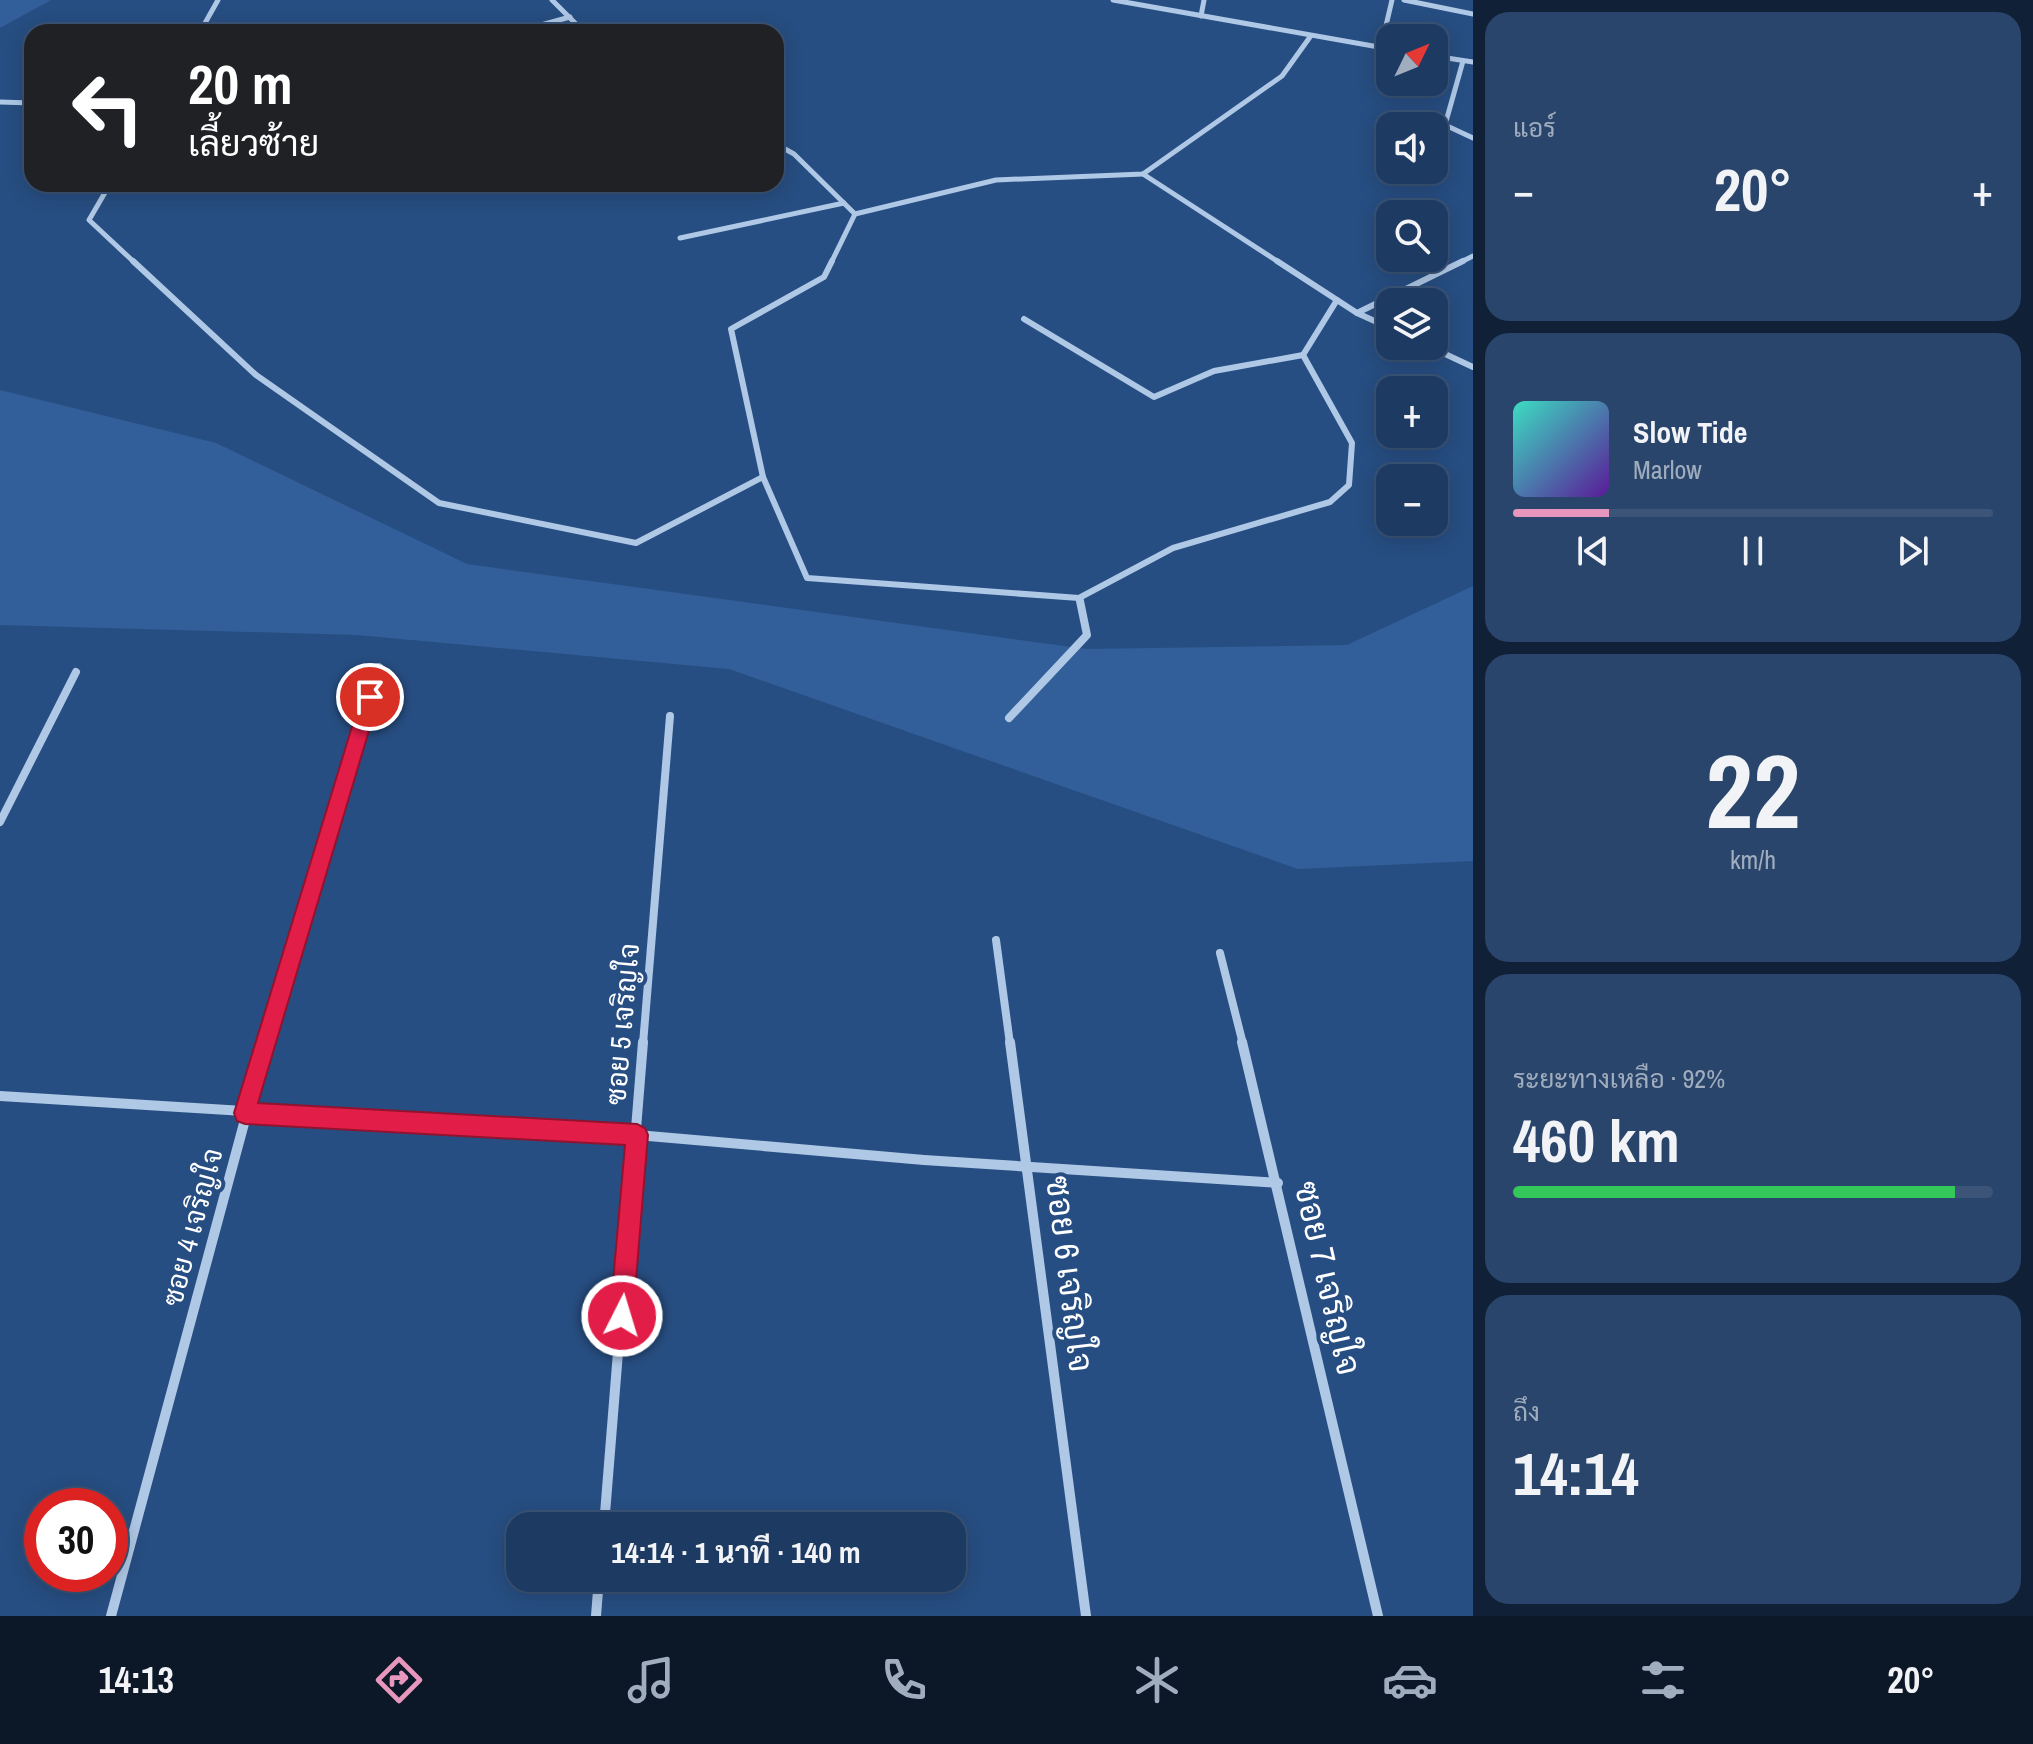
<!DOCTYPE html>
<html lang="th">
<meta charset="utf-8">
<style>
body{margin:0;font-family:"Archivo Narrow",Sarabun,sans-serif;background:#2a456b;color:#f1f3f6;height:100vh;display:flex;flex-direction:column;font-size:30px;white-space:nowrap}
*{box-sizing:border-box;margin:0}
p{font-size:26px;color:#a0adbe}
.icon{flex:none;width:44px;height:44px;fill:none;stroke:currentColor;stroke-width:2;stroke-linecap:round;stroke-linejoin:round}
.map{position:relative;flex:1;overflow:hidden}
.panel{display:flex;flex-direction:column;gap:12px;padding:12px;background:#102036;width:560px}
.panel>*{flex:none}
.top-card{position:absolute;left:24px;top:24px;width:760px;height:168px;border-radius:24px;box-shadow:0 4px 20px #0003,0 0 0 2px #3b5477;background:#202124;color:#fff;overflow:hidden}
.needle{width:52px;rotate:47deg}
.tools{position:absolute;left:1376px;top:24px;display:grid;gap:16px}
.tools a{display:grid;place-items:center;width:72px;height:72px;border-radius:16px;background:#1d3a62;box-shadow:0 4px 20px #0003,0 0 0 2px #3b5477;font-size:40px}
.speed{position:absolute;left:24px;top:1488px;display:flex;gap:16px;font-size:40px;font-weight:700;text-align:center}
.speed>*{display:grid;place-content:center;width:104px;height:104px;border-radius:50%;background:#1d3a62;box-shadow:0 4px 20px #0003,0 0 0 2px #3b5477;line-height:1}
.speed .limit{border:12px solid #d22;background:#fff;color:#111}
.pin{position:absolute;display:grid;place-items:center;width:68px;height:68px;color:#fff;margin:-34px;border:4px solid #fff;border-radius:50%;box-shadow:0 2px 8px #0007}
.me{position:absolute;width:88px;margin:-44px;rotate:5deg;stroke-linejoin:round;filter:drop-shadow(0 0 6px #0008)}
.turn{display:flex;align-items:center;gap:28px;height:168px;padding:0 32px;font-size:36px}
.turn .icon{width:104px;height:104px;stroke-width:2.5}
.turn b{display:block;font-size:56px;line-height:68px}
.big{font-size:60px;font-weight:700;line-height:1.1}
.panel .widget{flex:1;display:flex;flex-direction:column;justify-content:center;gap:12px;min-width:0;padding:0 28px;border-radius:24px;background:#2a456b}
.panel .dial{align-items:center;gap:0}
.dial b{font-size:104px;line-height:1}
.song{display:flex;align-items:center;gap:24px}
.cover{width:96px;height:96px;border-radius:12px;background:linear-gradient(135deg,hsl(170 70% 55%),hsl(270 70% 35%))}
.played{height:8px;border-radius:4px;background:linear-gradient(90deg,#e797bd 20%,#3b5477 20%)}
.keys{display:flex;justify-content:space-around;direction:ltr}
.heat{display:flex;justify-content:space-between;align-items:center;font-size:44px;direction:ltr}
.charge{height:12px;border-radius:6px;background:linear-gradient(90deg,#34c759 92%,#3b5477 0)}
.trip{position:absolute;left:506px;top:1512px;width:460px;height:80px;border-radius:24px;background:#1d3a62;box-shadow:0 4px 20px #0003,0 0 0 2px #3b5477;font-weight:700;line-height:80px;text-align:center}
.menu{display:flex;height:128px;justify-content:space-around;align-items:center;background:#0c1727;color:#a0adbe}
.menu .icon{width:56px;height:56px}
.menu .on{color:#e797bd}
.menu b{font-size:36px;color:#f1f3f6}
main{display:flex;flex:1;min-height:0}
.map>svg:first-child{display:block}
.green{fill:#325f99}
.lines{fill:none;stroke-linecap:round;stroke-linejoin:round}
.street-far3{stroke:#afc8e6;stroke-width:5}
.street-far2{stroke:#afc8e6;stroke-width:6}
.street-far1{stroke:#afc8e6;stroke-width:8}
.street{stroke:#afc8e6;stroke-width:10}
.route{fill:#e11d48;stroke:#92132f;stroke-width:2}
.labels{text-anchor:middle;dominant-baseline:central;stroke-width:8;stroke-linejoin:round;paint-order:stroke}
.street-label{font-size:28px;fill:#fff;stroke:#274e82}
.near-street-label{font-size:34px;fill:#fff;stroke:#274e82}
</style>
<main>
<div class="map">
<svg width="1473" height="1616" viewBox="0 0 1473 1616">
<rect width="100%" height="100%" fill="#274e82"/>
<g class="green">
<polygon points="0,0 51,0 0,28"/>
<polygon points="0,390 216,443 467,564 1086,649 1347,645 1473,586 1473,861 1298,869 729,669 357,635 0,625"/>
</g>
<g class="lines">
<g class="street-far3">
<polyline points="552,0 584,32"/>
<polyline points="1113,0 1390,49"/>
<polyline points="1404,0 1473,14"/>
<polyline points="1201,16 1204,0"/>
<polyline points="200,32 218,0"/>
<polyline points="516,32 570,17"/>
<polyline points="1381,47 1392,0"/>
<polyline points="1434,56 1473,62"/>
<polyline points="1463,61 1445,125 1473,138"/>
<polyline points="0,102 32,103"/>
<polyline points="776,144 794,154 855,214 996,180 1143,174 1282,76 1310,37"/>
<polyline points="1143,174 1280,263"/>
<polyline points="110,184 89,220 135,263"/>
<polyline points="680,238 844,203"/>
<polyline points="831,263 855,214"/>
<polyline points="1459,263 1473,256"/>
</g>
<g class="street-far2">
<polyline points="133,261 256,375 439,503 636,543 763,477"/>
<polyline points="832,261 824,277 731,329 763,477 807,578 1079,598 1173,548 1330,502 1349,485 1352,443 1303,355"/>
<polyline points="1277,261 1357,313 1463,261"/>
<polyline points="1357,313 1390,328"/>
<polyline points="1024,319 1154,397 1214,371 1303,355"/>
<polyline points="1428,346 1473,367"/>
<polyline points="1303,355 1337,300"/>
<polyline points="1079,598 1080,603"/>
</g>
<g class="street-far1">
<polyline points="1009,718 1087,635 1080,601"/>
<polyline points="0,822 76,672"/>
<polyline points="996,940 1010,1044"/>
<polyline points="1220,953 1243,1044"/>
<polyline points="266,1044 379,667"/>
<polyline points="643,1044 670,716"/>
</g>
<g class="street">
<polyline points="1010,1042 1086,1616"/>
<polyline points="1242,1042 1378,1616"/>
<polyline points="0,1096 637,1135 924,1160 1278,1183"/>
<polyline points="604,1526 643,1042"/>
<polyline points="111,1616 266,1042"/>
<polyline points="596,1616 599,1578"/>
</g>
</g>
<polygon class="route" points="370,690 379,697 258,1103 637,1124 645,1128 648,1135 633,1316 630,1324 622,1327 613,1324 610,1316 625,1145 245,1124 237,1121 234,1113 361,697"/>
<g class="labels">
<g class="street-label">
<text transform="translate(622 1024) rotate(-85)">ซอย 5 เจริญใจ</text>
<text transform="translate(192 1227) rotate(-75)">ซอย 4 เจริญใจ</text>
</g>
<g class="near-street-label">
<text transform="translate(1070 1274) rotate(83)">ซอย 6 เจริญใจ</text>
<text transform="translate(1328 1278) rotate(77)">ซอย 7 เจริญใจ</text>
</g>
</g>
</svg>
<div class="tools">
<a><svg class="needle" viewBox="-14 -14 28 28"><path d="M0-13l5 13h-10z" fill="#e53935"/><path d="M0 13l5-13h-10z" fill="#a0adbe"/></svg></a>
<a><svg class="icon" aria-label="sound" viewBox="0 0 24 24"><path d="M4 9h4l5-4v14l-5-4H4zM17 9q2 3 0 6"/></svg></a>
<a><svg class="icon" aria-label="search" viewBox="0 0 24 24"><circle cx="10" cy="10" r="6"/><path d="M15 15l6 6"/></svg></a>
<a><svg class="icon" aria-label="layers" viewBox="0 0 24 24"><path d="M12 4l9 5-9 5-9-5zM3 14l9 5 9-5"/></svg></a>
<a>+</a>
<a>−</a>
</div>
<div class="speed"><div class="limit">30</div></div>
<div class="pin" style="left:370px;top:697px;background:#d93025"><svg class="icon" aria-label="arrive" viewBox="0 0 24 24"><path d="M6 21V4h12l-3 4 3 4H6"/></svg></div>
<svg class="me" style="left:622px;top:1316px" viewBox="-20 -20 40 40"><circle r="17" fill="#e11d48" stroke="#fff" stroke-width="3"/><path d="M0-11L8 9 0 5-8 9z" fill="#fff"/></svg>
<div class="trip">14:14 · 1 นาที · 140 m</div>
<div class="top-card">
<div class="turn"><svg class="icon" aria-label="left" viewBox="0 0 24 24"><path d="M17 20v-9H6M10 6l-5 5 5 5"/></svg><div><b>20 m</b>เลี้ยวซ้าย</div></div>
</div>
</div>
<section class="panel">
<div class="widget"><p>แอร์</p>
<div class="heat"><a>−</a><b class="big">20°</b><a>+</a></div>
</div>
<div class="widget">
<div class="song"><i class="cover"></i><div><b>Slow Tide</b><p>Marlow</p></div></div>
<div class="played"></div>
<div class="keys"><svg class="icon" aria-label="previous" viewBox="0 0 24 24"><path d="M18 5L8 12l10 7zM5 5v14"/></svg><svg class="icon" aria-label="pause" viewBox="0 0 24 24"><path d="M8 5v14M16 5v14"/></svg><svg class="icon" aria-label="next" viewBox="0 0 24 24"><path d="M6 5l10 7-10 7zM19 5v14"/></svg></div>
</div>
<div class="widget dial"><b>22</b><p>km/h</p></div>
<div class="widget"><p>ระยะทางเหลือ · 92%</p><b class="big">460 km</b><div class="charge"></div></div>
<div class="widget"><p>ถึง</p><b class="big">14:14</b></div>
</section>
</main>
<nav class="menu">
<b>14:13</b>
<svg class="icon on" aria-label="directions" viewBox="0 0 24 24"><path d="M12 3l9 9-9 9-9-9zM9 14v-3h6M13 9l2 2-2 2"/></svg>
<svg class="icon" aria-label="music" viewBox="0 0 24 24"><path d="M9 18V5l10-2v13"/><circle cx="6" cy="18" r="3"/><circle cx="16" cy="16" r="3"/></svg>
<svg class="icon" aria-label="phone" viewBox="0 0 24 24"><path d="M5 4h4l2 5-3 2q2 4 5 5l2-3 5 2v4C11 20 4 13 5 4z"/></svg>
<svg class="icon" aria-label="climate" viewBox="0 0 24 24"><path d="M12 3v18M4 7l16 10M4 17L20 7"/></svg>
<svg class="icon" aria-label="car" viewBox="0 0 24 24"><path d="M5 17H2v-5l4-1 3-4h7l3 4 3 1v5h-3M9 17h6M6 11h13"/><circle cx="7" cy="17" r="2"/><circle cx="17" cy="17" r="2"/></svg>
<svg class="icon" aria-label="filters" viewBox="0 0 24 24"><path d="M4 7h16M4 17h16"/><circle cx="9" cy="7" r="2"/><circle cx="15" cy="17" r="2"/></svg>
<b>20°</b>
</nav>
